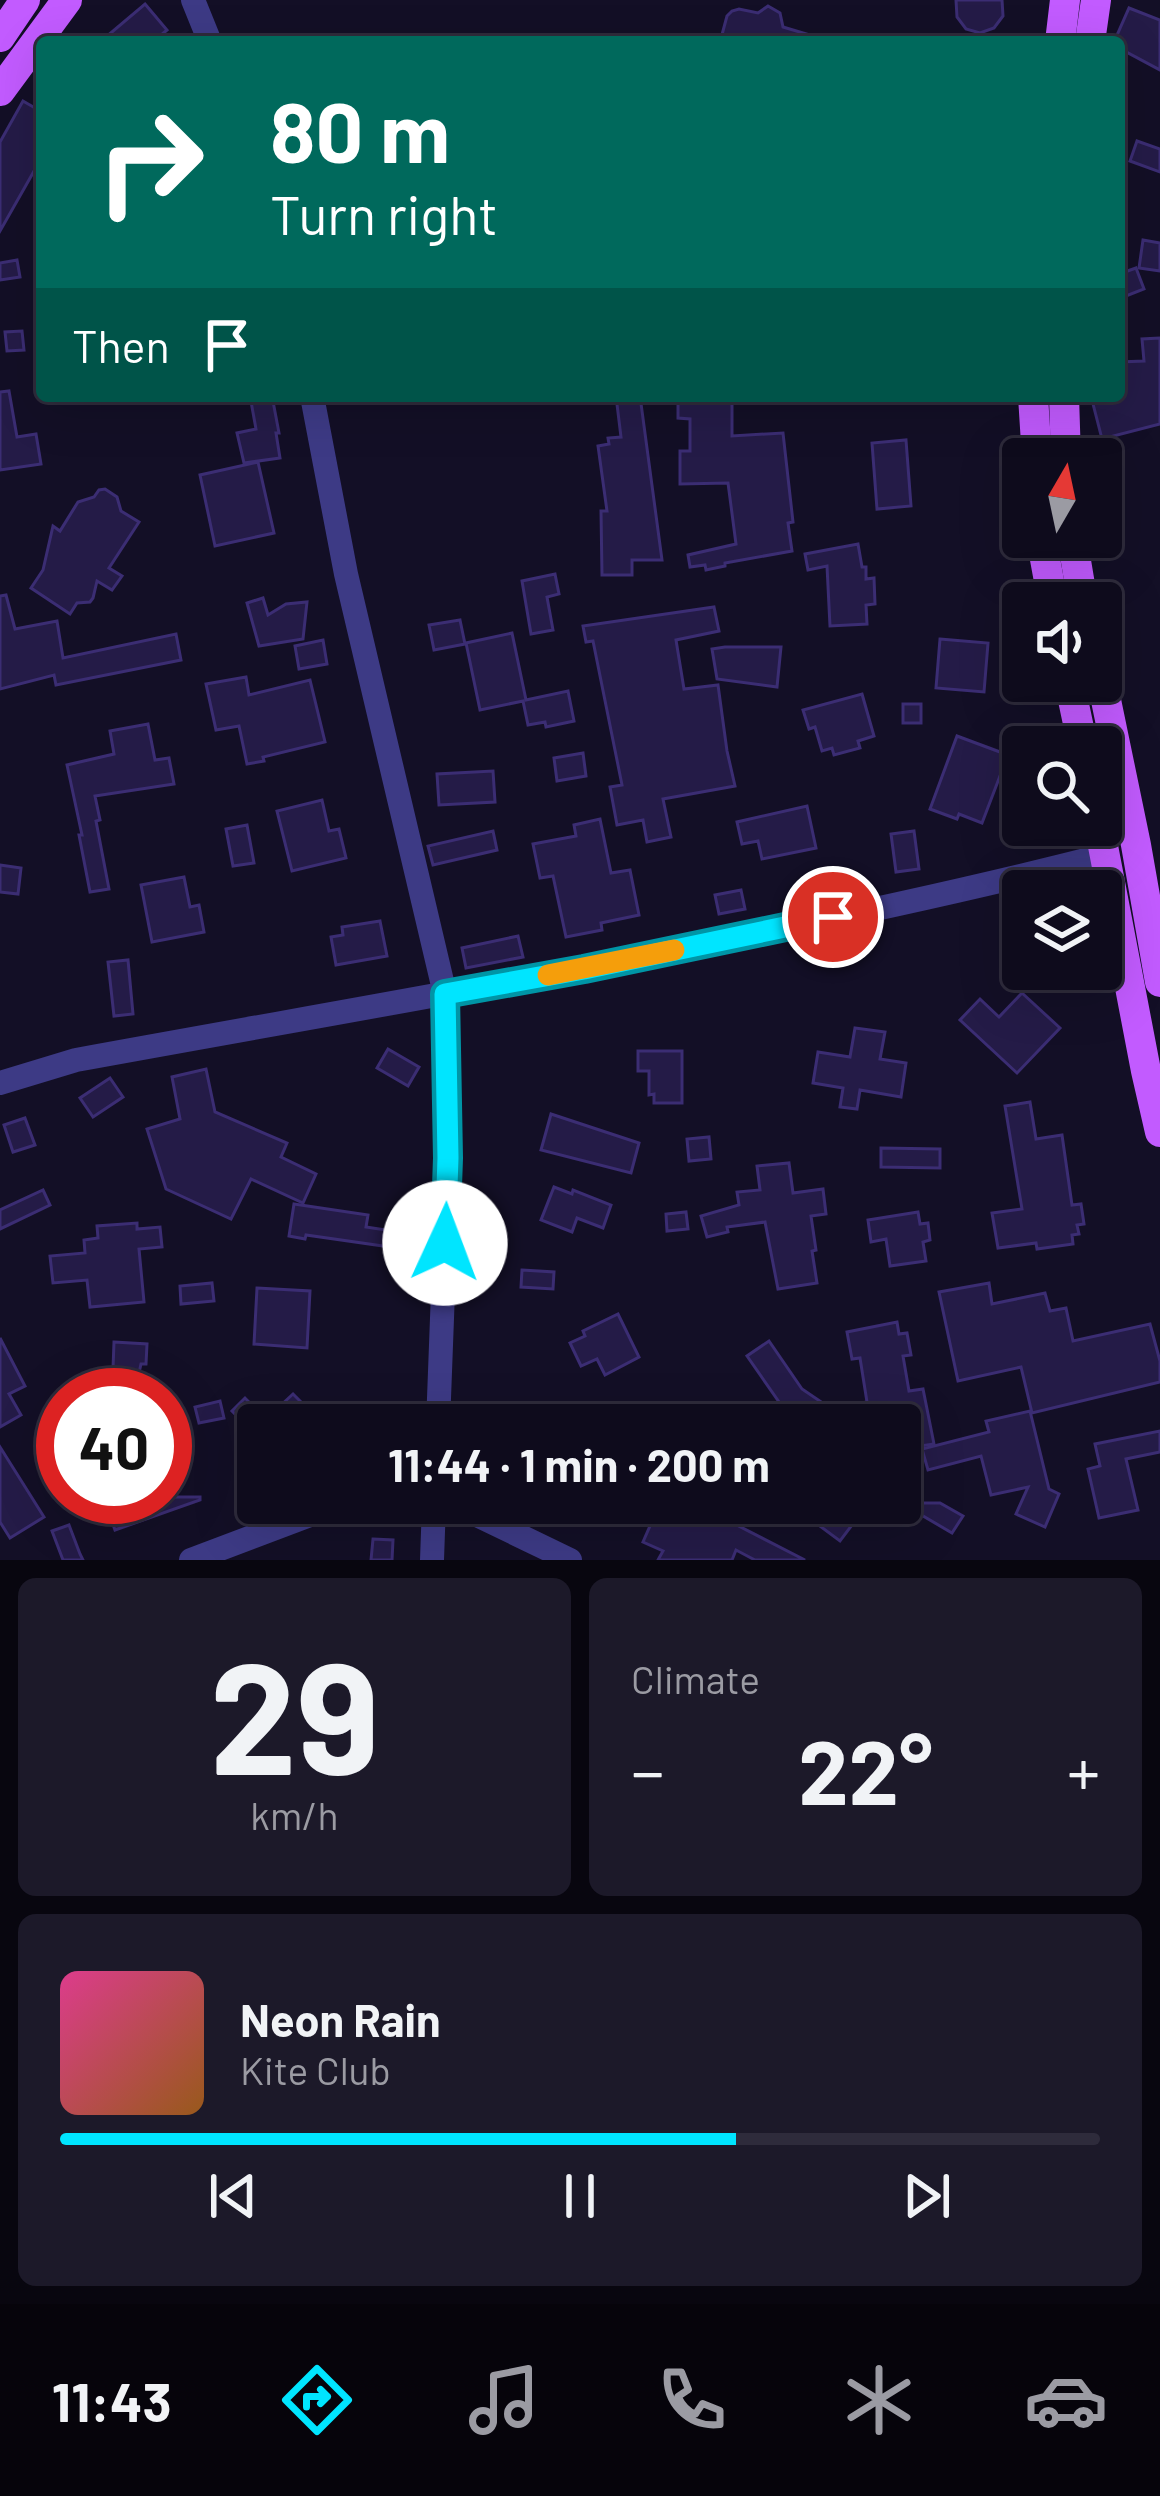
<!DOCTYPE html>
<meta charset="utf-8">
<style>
body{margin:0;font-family:Barlow,sans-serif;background:#1c1929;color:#f1f3f6;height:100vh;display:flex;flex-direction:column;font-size:45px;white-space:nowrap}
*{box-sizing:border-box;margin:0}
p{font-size:39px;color:#9b9ba3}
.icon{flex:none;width:66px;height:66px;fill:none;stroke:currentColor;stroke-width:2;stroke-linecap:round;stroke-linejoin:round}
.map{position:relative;height:1560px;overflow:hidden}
.sheet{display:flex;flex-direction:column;gap:18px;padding:18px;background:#08060f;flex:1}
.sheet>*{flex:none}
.guide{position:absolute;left:36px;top:36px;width:1089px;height:366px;border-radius:12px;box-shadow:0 12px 48px #0002,0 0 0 3px #2e2b3b;background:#00695c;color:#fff;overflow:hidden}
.needle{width:78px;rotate:9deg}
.controls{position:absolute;left:1002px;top:438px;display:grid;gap:24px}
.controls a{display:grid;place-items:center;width:120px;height:120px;border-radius:12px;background:#0e0b1c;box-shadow:0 12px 48px #0002,0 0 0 3px #2e2b3b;font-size:60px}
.speed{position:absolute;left:36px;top:1368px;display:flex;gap:24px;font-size:60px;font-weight:700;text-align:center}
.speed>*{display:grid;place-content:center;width:156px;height:156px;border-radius:50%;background:#0e0b1c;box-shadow:0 12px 48px #0002,0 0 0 3px #2e2b3b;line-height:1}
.speed .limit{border:18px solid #d22;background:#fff;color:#111}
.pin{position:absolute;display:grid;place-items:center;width:102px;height:102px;color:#fff;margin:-51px;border:6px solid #fff;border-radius:50%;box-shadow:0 3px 12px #0007}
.me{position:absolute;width:132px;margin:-66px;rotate:2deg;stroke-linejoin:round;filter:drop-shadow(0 0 9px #0008)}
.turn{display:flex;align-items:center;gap:42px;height:252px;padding:0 36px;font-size:54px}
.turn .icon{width:156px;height:156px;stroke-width:2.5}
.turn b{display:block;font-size:84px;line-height:102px}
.then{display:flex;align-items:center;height:114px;padding:0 36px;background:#0003;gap:24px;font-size:45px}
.big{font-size:90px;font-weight:700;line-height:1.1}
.sheet .tile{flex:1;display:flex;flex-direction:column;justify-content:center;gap:18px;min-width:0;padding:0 42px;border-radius:18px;background:#1c1929}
.sheet .dial{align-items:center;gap:0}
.dial b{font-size:156px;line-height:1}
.song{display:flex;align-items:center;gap:36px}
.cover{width:144px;height:144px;border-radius:18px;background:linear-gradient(135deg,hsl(330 70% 55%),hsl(30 70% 35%))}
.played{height:12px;border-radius:6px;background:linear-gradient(90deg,#00e5ff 65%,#2e2b3b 65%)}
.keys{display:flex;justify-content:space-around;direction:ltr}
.heat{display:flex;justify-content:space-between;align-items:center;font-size:66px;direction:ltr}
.sheet .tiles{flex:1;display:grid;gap:18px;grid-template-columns:1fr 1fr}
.tile:last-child{grid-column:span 2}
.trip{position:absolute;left:237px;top:1404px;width:684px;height:120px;border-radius:12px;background:#0e0b1c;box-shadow:0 12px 48px #0002,0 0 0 3px #2e2b3b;font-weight:700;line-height:120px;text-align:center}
.tabs{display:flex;height:192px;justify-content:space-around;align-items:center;background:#06040b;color:#9b9ba3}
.tabs .icon{width:84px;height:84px}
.tabs .selected{color:#00e5ff}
.tabs b{font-size:54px;color:#f1f3f6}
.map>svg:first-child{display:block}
.building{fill:#241b47;stroke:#3b2d73;stroke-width:3}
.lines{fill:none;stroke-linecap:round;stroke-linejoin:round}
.minor{stroke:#3d3a85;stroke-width:24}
.major{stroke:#c25bff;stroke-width:30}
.route-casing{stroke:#0095a6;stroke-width:30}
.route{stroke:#00e5ff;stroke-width:21}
.slow{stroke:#f59e0b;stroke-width:21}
</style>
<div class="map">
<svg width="1160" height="1560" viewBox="0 0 1160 1560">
<rect width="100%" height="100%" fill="#130f26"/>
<g class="building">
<polygon points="956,0 1002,0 1003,16 994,28 980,33 966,29 957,17"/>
<polygon points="145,4 167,30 153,42 100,42"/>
<polygon points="768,6 780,13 783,27 820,38 819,42 720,42 727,16 732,11 739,9 758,13"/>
<polygon points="1129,8 1160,20 1160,70 1119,48 1119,42 1114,42"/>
<polygon points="23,101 42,112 42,157 0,231 0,142"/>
<polygon points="1137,141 1160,149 1160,172 1130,161"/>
<polygon points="1143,240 1160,243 1160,271 1139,268"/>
<polygon points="17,260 20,277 0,280 0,263"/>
<polygon points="1136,268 1144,289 1126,296 1119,274"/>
<polygon points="22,331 24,350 7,351 5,332"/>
<polygon points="1160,338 1160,424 1102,439 1091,396 1119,396 1119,362 1144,361 1142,339"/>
<polygon points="9,391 17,437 36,434 41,464 0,470 0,392"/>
<polygon points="250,396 272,396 279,433 276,433 280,458 244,463 237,433 256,429"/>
<polygon points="616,396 640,396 662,560 632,560 632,575 602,575 601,511 607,511 598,446 609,444 608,438 621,437"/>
<polygon points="678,396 732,396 732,436 783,433 793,522 788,523 792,551 725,563 725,566 706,570 705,565 690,567 688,555 736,544 728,483 680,484 680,451 690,451 690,419 678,418"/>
<polygon points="906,440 911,506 877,509 872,443"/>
<polygon points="258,462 274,533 215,546 200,475"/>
<polygon points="105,489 117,497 121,511 139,522 109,568 122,576 112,590 97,581 93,598 90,602 77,603 70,614 31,588 43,570 53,526 60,531 78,502 94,497 99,490"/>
<polygon points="858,544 862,567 866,567 866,579 874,578 875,604 866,605 867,624 830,626 827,566 808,570 805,554"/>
<polygon points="555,574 559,594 547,597 553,630 531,634 522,581"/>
<polygon points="6,595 15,629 57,621 63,658 176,634 181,660 56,685 54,675 0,689 0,596"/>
<polygon points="263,598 268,615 286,604 307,602 303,639 259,646 247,603"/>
<polygon points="714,607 719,631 676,640 684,689 718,685 727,751 735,786 663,799 671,837 647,842 643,820 617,825 610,787 622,785 593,641 586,642 583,626"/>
<polygon points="460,620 465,644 434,650 429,625"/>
<polygon points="512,633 526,700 568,691 574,721 546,727 545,722 528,725 523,701 480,710 466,643"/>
<polygon points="940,639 988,643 984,692 936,688"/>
<polygon points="323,640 327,664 299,669 295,646"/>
<polygon points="725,647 781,647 777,687 717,679 712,649"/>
<polygon points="246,677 249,695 310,680 325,742 263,757 264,761 247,764 239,726 216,730 206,684"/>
<polygon points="862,694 874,736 858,741 860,748 834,755 832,748 822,751 815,727 809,729 803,710"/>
<rect x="903" y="704" width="18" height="19"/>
<polygon points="148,724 155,760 169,758 174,784 95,796 100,820 96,821 109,889 90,892 79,835 82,835 67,765 114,754 110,731"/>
<polygon points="957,736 1008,755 982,823 959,814 957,819 930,809"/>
<polygon points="583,753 586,776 557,781 554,758"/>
<polygon points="493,771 495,802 439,805 437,774"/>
<polygon points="322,800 329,831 339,829 346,858 292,871 277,811"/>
<polygon points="807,806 816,848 762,859 758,841 742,844 737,822"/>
<polygon points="600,819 611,873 630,870 639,915 601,923 602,930 566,937 553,876 540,878 533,844 576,836 574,825"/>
<polygon points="247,825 254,863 233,866 226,829"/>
<polygon points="493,831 497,850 433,865 428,846"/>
<polygon points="914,831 919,869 896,872 891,834"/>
<polygon points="0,865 21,868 18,894 0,892"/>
<polygon points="184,877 190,907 199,905 204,932 152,942 141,885"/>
<polygon points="741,890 745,909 719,914 715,895"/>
<polygon points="380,921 387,956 336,965 331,937 343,935 342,927"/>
<polygon points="518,936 523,957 466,968 462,948"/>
<polygon points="128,960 133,1014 114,1016 108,962"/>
<polygon points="1022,993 1060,1028 1017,1073 960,1020 980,999 999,1017"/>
<polygon points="855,1028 885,1032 880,1059 906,1063 901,1097 860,1090 857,1109 840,1107 843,1088 813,1083 818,1052 850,1057"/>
<polygon points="388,1049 419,1067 408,1086 377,1068"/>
<polygon points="638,1051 682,1051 682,1103 654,1103 654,1094 649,1095 649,1071 638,1071"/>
<polygon points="206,1069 215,1112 287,1143 281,1157 316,1174 303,1203 251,1179 231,1219 166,1189 147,1129 180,1119 172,1077"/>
<polygon points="110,1078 123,1097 93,1117 80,1098"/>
<polygon points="1030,1102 1036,1139 1062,1135 1072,1205 1081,1204 1084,1224 1077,1225 1079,1234 1072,1235 1073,1244 1037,1249 1036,1243 998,1248 992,1213 1022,1209 1005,1106"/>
<polygon points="551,1114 639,1143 631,1173 541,1150"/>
<polygon points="25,1118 35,1145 13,1152 4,1125"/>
<polygon points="709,1137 711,1159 689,1161 687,1139"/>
<polygon points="881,1148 940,1149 940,1168 881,1167"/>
<polygon points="789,1163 793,1193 823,1189 826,1214 811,1216 816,1250 812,1251 817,1283 778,1289 765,1222 727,1227 728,1232 707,1237 701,1216 739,1205 737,1192 760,1190 757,1166"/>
<polygon points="554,1187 572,1194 573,1190 611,1205 603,1228 577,1218 572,1232 541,1220"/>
<polygon points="43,1190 50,1205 0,1229 0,1210"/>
<polygon points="294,1204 368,1215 366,1227 399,1232 397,1248 306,1235 305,1239 289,1236"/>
<polygon points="686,1212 688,1229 667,1231 666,1214"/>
<polygon points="918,1212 920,1224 928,1223 930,1240 923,1242 926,1261 890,1266 886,1239 871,1242 868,1220"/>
<polygon points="137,1223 137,1229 160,1227 162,1247 139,1249 144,1302 90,1307 87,1280 53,1283 50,1256 85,1253 84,1240 98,1238 97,1226"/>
<polygon points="522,1270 554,1272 553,1289 521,1287"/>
<polygon points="212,1283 214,1301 181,1304 180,1286"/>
<polygon points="989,1283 992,1304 1045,1293 1050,1311 1066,1308 1073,1341 1150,1324 1160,1361 1160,1382 1032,1413 1021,1367 958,1381 939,1292"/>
<polygon points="257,1288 310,1291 307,1348 254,1344"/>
<polygon points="618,1314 639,1357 605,1375 597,1359 581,1366 570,1343 585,1336 583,1331"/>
<polygon points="897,1322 899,1334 907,1333 911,1355 903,1356 909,1391 923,1389 934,1444 900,1449 900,1425 864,1425 847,1411 836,1425 776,1425 786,1412 747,1356 769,1341 802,1389 830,1408 867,1402 860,1358 852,1359 847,1332"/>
<polygon points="0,1338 25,1386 9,1394 21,1415 0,1427"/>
<polygon points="114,1342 147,1344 146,1364 141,1364 134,1395 112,1395"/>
<polygon points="293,1394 324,1425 258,1425 258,1437 232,1411 245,1398 266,1419"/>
<polygon points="220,1401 224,1418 199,1423 195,1407"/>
<polygon points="1030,1411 1049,1489 1059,1494 1045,1527 1016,1514 1028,1487 991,1495 981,1456 928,1470 922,1449 989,1432 986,1421"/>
<polygon points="1160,1431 1160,1452 1126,1459 1138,1510 1099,1518 1088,1469 1100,1466 1095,1444"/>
<polygon points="0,1447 44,1517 10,1538 0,1522"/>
<polygon points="103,1497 200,1497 200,1500 115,1530"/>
<polygon points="660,1503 744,1503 725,1519 805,1560 755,1560 736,1550 732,1560 658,1560 663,1551 643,1542"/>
<polygon points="789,1503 832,1503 855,1521 840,1541"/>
<polygon points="901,1503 940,1503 963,1516 952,1533"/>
<polygon points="69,1525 80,1554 83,1560 63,1560 52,1531"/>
<polygon points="373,1539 393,1540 392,1560 371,1560"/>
</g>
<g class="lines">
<g class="minor">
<polyline points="193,0 210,42"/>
<polyline points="312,396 346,574 445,994 448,1158 438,1425"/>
<path d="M0,1083L76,1060C420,997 767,941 1106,855"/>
<polyline points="452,1503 570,1560"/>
<polyline points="191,1560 318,1512 350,1503"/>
<polyline points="432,1560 434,1503"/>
</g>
<g class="major">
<polyline points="0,37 25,0"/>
<polyline points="1060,42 1065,0"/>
<polyline points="1090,42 1096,0"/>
<polyline points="0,91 67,0"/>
<polyline points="1033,396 1037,459"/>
<polyline points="1064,396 1066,459"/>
<polyline points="1041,537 1053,603"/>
<polyline points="1072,537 1083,603"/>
<polyline points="1101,676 1136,845 1160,982"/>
<polyline points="1069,681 1083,747"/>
<polyline points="1099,825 1146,1071 1160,1132"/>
</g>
</g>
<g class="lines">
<g class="route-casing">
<polyline id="route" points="445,1243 448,1158 445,994 584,969 833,917"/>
</g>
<use href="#route" class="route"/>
<polyline class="slow" points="548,975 674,950"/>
</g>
</svg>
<div class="controls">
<a><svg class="needle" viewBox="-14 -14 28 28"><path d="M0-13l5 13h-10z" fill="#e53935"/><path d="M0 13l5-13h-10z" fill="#9b9ba3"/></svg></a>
<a><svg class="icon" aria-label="sound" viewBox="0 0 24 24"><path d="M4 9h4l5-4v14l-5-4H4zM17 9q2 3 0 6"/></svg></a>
<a><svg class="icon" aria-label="search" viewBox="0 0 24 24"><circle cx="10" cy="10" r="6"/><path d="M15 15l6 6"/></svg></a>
<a><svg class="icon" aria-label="layers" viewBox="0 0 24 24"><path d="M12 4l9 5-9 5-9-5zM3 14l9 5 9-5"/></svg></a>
</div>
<div class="speed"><div class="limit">40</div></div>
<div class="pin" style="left:833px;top:917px;background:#d93025"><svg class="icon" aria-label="arrive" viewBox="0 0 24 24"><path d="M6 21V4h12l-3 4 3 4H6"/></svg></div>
<svg class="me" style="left:445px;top:1243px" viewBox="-20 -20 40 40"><circle r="19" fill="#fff"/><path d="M0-13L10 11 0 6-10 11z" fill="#00e5ff"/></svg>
<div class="trip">11:44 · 1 min · 200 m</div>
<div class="guide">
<div class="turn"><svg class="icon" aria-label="right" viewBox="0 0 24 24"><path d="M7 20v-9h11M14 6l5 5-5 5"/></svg><div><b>80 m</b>Turn right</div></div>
<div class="then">Then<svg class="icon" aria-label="arrive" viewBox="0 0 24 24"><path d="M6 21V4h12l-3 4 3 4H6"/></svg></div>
</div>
</div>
<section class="sheet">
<div class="tiles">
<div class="tile dial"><b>29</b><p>km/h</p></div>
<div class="tile"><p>Climate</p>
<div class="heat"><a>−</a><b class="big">22°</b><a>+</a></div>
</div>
<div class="tile">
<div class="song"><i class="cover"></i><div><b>Neon Rain</b><p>Kite Club</p></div></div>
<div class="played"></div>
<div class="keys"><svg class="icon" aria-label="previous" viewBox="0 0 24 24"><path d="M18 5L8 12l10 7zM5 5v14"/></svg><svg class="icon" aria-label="pause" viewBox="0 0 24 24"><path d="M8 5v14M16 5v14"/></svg><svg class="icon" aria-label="next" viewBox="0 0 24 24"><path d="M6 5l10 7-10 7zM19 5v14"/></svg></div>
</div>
</div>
</section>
<nav class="tabs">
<b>11:43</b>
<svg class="icon selected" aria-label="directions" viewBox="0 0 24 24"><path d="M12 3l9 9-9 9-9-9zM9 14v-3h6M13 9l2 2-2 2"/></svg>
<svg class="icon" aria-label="music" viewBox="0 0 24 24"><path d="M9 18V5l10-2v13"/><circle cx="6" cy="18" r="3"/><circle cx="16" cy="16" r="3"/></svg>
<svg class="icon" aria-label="phone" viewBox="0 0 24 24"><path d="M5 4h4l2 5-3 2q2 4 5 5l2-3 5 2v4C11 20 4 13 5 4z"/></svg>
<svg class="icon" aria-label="climate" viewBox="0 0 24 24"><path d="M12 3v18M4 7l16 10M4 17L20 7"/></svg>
<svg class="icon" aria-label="car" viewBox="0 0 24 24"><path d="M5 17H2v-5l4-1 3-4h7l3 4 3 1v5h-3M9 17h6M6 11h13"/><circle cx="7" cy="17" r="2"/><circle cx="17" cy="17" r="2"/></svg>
</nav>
